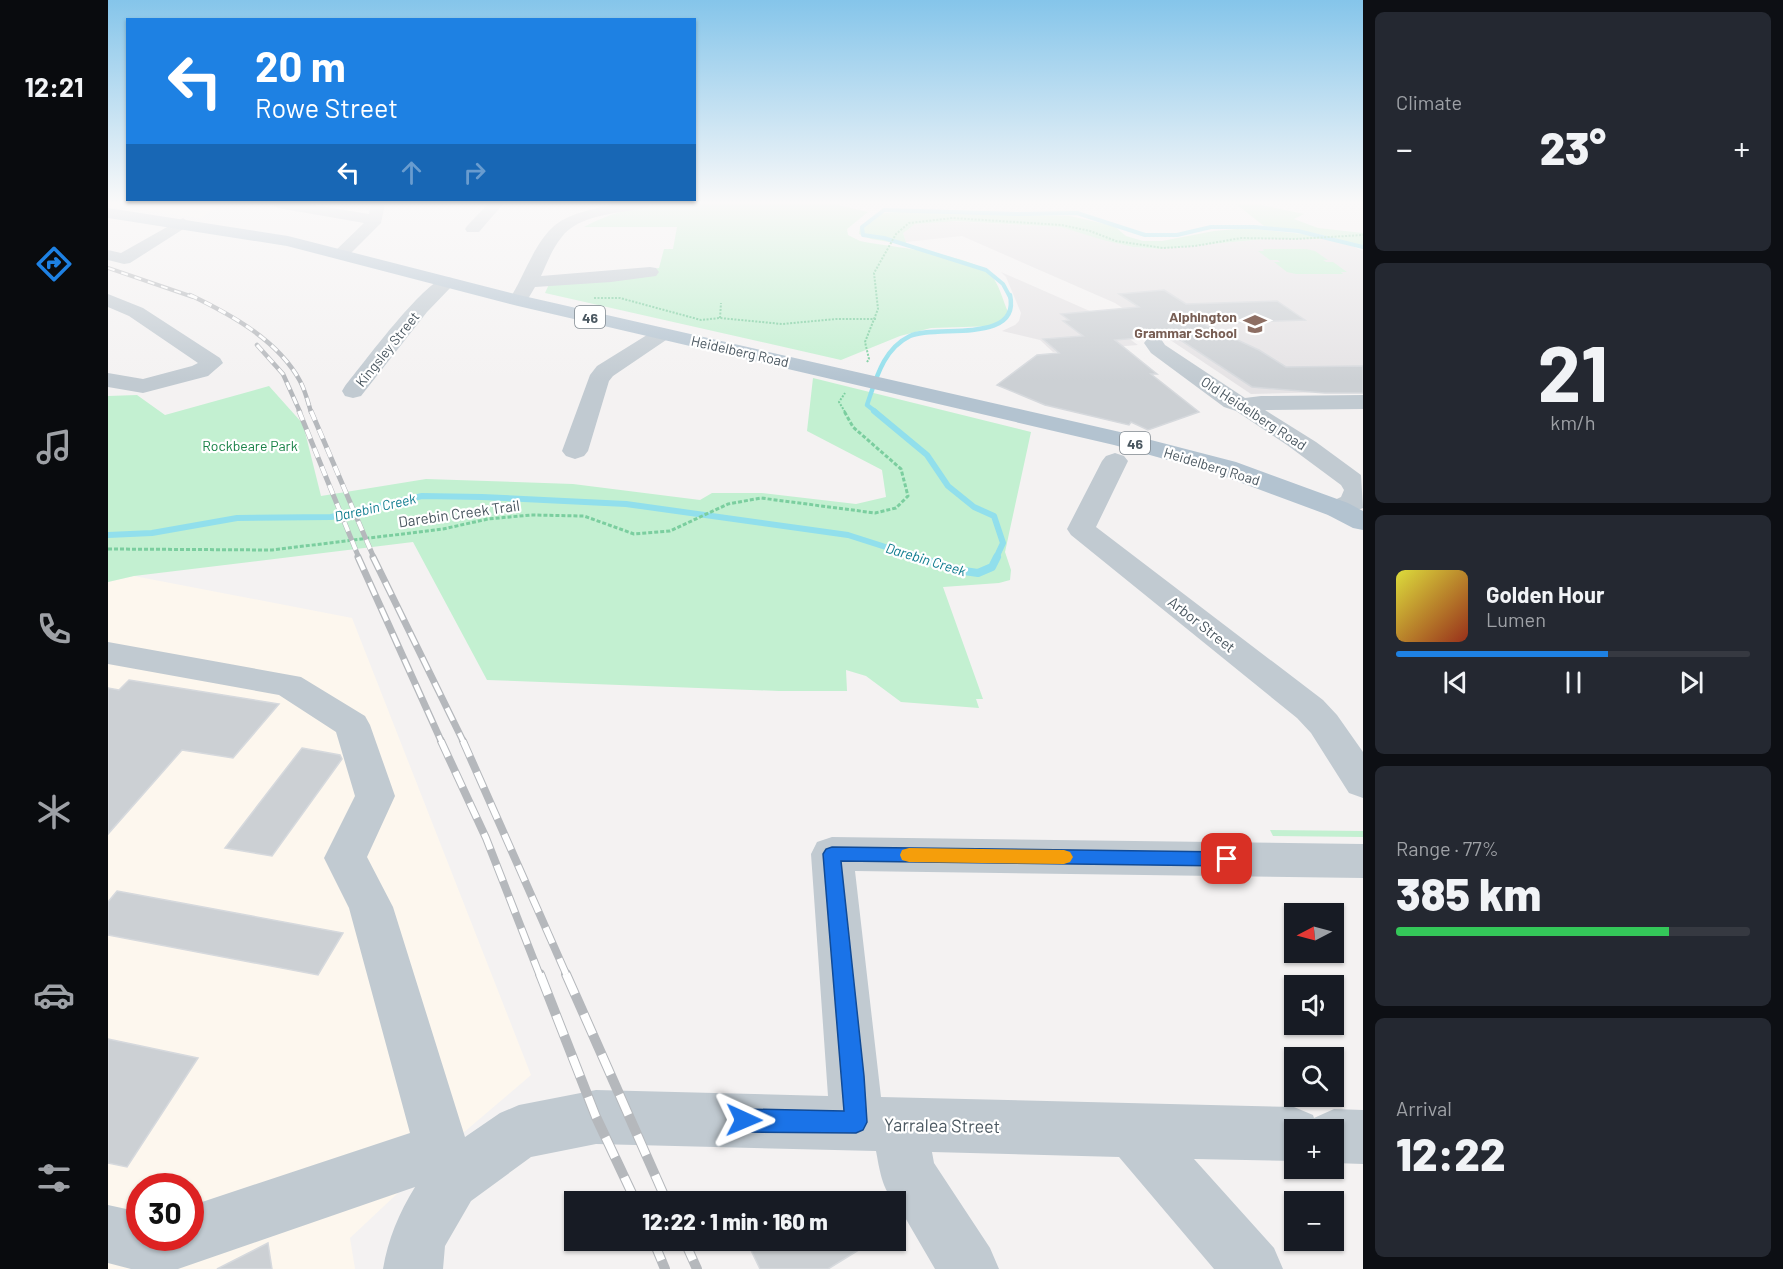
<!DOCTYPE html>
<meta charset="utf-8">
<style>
body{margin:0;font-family:Barlow,sans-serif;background:#242831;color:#f1f3f6;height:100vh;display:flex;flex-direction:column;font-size:22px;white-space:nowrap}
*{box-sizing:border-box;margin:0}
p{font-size:20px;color:#9ea1a6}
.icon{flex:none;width:33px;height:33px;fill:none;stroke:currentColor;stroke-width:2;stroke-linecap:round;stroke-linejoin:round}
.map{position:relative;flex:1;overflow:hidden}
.sheet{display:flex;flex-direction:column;gap:12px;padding:12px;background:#0d0f14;width:420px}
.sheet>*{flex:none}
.hud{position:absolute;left:18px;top:18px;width:570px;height:183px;border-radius:0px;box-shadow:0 2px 4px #0004;background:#1e81e3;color:#fff;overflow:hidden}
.needle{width:39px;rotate:264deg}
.tools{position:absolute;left:1176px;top:903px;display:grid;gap:12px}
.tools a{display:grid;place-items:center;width:60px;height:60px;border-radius:0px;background:#171b24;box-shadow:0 2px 4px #0004;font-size:30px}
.speed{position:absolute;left:18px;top:1173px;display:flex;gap:12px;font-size:30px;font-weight:700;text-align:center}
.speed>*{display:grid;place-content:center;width:78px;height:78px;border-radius:50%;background:#171b24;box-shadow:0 2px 4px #0004;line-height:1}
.speed .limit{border:9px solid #d22;background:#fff;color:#111}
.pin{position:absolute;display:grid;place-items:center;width:51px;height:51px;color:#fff;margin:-26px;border-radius:12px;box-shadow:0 3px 9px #0006}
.me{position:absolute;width:66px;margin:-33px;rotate:91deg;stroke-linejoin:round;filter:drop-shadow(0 0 4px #0008)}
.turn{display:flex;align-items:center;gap:21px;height:126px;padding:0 30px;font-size:27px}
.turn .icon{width:78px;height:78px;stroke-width:2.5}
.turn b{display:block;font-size:42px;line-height:51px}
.lanes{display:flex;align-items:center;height:57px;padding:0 30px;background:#0003;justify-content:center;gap:30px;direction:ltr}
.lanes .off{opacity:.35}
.big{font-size:45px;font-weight:800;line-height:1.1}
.sheet .widget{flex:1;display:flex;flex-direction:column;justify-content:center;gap:9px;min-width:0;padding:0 21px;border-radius:9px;background:#242831}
.sheet .dial{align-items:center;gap:0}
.dial b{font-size:78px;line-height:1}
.song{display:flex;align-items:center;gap:18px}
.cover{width:72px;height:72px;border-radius:9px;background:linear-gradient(135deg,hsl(60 70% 55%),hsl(10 70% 35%))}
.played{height:6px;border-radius:3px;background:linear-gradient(90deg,#1e81e3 60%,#363941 60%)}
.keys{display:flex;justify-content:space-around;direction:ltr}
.heat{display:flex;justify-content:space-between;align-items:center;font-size:33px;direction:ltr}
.charge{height:9px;border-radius:4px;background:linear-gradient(90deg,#34c759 77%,#363941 0)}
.trip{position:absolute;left:456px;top:1191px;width:342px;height:60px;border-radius:0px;background:#171b24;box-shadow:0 2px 4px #0004;font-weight:800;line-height:60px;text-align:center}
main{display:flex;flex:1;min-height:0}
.dock{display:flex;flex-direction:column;width:108px;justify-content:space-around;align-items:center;background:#090b0e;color:#9ea1a6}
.dock .icon{width:42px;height:42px}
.dock .active{color:#1e81e3}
.dock b{font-size:27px;color:#f1f3f6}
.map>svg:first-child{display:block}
.commercial{fill:#fdf7ee;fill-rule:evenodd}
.education{fill:#e5e3e5}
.green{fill:#c3f0d1}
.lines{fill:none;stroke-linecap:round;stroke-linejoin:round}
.stream-far3{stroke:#91dfec;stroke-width:4}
.stream-far2{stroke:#91dfec;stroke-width:4.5}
.stream-far1{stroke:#91dfec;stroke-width:6}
.stream{stroke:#91dfec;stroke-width:8}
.building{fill:#ccd0d4;stroke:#d6d9dd;stroke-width:1.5}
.path-far1{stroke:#7bce9f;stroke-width:2;stroke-dasharray:2 1.5;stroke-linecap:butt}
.path{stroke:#7bce9f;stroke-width:3;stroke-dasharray:4 2;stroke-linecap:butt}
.minor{fill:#c1cad1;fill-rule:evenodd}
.major{fill:#b3c3d0;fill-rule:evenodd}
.rail-far5-casing{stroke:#b5b8bc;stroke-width:4}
.rail-far4-casing{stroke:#b5b8bc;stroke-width:4.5}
.rail-far3-casing{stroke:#b5b8bc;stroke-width:5}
.rail-far2-casing{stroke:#b5b8bc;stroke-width:7}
.rail-far1-casing{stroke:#b5b8bc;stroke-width:8}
.rail-casing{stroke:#b5b8bc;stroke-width:10}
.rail-far5{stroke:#fff;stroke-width:2;stroke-dasharray:7;stroke-linecap:butt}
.rail-far4{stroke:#fff;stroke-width:3;stroke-dasharray:8;stroke-linecap:butt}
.rail-far3{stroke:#fff;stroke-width:4;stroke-dasharray:10;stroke-linecap:butt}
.rail-far2{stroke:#fff;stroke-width:4.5;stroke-dasharray:14;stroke-linecap:butt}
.rail-far1{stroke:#fff;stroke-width:6;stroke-dasharray:17;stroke-linecap:butt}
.rail{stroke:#fff;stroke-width:8;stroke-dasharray:22;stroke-linecap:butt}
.route{fill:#1a73e8;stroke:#114b97;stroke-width:1.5}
.slow{fill:#f59e0b}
.labels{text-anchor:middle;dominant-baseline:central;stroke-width:4.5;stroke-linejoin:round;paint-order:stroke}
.far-education-label{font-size:14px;font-weight:bold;fill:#785e54;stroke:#fff;text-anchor:end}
.shield{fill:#fff;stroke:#808990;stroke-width:1.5}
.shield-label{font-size:14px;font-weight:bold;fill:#4a5760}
.far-street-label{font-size:14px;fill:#4a5760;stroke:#fff}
.far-park-label{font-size:14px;fill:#198247;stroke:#fff}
.far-water-label{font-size:14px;font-style:italic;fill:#0f7c8f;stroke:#fff}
.street-label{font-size:15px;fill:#4a5760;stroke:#fff}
.near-street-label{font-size:18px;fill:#4a5760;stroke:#fff}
</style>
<main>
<nav class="dock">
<b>12:21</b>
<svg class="icon active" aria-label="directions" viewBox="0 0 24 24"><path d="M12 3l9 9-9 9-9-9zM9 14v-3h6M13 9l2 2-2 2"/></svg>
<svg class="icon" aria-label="music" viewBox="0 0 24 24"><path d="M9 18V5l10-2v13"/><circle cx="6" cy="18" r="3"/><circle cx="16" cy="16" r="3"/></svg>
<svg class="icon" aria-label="phone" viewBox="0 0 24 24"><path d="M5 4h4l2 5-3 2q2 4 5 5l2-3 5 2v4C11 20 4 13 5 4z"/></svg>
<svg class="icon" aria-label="climate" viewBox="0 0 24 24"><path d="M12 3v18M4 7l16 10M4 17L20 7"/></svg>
<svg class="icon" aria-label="car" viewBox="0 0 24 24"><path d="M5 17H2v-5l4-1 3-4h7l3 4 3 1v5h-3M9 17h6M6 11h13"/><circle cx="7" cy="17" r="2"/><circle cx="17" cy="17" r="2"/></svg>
<svg class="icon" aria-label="filters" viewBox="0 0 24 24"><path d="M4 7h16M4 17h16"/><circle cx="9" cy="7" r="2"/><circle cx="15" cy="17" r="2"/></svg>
</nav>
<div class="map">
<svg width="1255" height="1269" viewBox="0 0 1255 1269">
<rect width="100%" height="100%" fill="#f4f2f2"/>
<g class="commercial">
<polygon points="0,204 114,204 93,218 0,206"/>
<path d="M26,576L244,618L423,1075L341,1145L242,1238L247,1269H0V582ZM32,1186H82V1238H32Z"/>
</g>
<g class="education">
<polygon points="838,221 953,227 1025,247 1053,249 1156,239 1219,239 1244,246 1255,251 1255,391 1143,394 1007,303 854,236 798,242 795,233 800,228 807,224"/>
<polygon points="893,272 984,312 1030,345 945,352 932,340 894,331 907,325 911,321 913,313 898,277"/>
</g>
<g class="green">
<path d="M547,204H726L760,212L739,229L740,235L752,241C782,247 863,254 882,274C891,283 895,301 900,312L896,322L888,326L823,328L792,336L733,360L437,293L443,280L551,268L556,249H565L569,227H476C499,214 522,209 547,204Z"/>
<polygon points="1128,204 1149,204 1196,214 1186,219 1210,228 1255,233 1255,246 1210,234 1156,226"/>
<polygon points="790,212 962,216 1006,226 1018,236 1035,241 1054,241 1106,231 1139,228 1194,234 1219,239 1156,239 1053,249 1025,247 995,240 953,227 848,221 807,224 795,233 799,245 763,239 751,234 752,227 769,214"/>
<polygon points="1155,249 1198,249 1207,251 1220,260 1215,260 1218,262 1225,262 1239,272 1233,272 1235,274 1188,274 1179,272 1166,262 1172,262 1170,260 1162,260 1150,251 1156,251"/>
<polygon points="705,378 923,432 897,552 903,570 902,580 891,583 835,587 875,699 868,699 871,708 793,702 758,676 738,670 739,691 671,691 379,680 305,542 26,576 0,582 0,396 29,395 57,415 161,386 195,424 213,496 318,479 465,484 592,500 604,493 654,493 748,504 778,497 774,470 699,431"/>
<polygon points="1162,830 1255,831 1255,837 1165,836"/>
</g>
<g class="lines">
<polyline class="stream-far3" points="902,297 895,284 878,270 776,238 755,235 754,227 776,210 910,214 969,213 1037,235 1069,235 1103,227 1146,227 1190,231 1255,247"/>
<path class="stream-far2" d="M768,412L759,405C768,379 775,349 802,336C828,324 913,345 902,295"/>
<g class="stream-far1">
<polyline points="766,411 819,455 840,486 866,507 886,516 895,543 888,558"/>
<polyline points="0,535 44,533 129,518 223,517 314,496 374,497 518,504 740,535 812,558"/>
</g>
<polyline class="stream" points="807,557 849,570 870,573 884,567 889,557"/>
</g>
<g class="building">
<polygon points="1056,290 1078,304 1169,301 1197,320 1095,324 1151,350 1178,367 1255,366 1255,393 1217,393 1144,387 1065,335 1007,340 1049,374 1043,374 1091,412 1040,430 1023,422 1021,425 937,405 889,385 929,355 951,353 935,339 975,336 955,321 961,320 953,314 1031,307 1011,294"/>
<polygon points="21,680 171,704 125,758 74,750 0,834 0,688 11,690"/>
<polygon points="194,748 232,755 234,759 164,856 117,848"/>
<polygon points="9,891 235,933 210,975 0,935 0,902"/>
<polygon points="0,1039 90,1058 19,1167 0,1163"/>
<polygon points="638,1240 767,1240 720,1269 652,1269"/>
<polygon points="160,1243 164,1269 109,1269"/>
</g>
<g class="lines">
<g class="path-far1">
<polyline points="486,298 512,298 593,320 612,318 674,324 728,319 768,319"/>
<polyline points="612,318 613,303"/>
<polyline points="759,362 761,359 757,342 770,309 766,273 788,234 801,223 845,218 954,225 982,231 1008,241 1055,248 1087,246 1133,238 1188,239 1255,235"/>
<polyline points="737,412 731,402 737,393"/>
</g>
<polyline class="path" points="0,549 164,550 335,529 380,519 423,515 476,516 526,534 562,531 620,504 653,498 767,513 788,508 800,496 793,469 745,427 736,411"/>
<g class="minor">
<polygon points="163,204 199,204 261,214 263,204 277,204 273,223 239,257 233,258 225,253 256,223 170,208"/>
<polygon points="380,204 395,204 371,232 359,232 357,229 359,226"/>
<path d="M509,204H542L540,207C513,214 471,213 453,238C444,249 439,263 433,276L542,267L548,268L551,272L548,276L503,282L427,287L417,304H403L401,300C416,277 426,243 447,225C464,212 489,208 509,204Z"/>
<polygon points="75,218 83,223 80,226 22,263 16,264 0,260 0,250 13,253"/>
<path d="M338,277L344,278L347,282L344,286L319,312L253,396L245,398L237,396L234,391L237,386C255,364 315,282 338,277Z"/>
<polygon points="0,294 35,308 112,358 115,363 100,376 35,393 0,387 0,373 35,379 84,366 90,363 21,316 0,307"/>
<polygon points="554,328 561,330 564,334 561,338 505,376 501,381 480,451 476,456 467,459 458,456 454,451 482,375 489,366 547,330"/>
<polygon points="1046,337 1053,339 1057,345 1137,398 1153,396 1255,395 1255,409 1157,410 1208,442 1253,475 1255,508 1230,517 1220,515 1216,509 1220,503 1233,497 1236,490 1233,485 1179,445 1128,411 1116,407 1043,353 1036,343 1039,339"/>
<polygon points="1007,453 1016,456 1020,461 988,527 1215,700 1229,715 1255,752 1255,798 1241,793 1203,733 1189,718 963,535 959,529 994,461 998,456"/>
<path d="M0,642L193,677L257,716L262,725L287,796L259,857L285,907L357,1137L392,1113L411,1105L488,1090L720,1096L703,854L709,842L724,837L1255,844V878L747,871L773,1097L1186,1107L1205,1115L1206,1118L1226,1109L1255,1110V1164L1226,1163V1130H1186V1161L1086,1159L1166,1248L1175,1269H1106L1011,1157L824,1152L826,1163L882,1248L891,1269H827L788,1202C774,1192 771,1166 768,1151L488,1144L423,1157L363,1201L337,1246L335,1269H275C280,1239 291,1213 307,1187L70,1269H23L0,1263V1205L32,1212V1238H82V1206L302,1133L241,908L216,858L247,796L228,732L171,695L0,664Z"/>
</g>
<polygon class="major" points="0,208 180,236 411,295 1012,432 1128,462 1240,503 1255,511 1255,530 1245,528 1220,515 1110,474 1006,445 410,306 179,246 0,218"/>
<g class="rail-far5-casing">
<polyline id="rail-far5" points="0,268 85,297"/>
</g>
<g class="rail-far4-casing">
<g id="rail-far4">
<path d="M82,295C122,314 170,340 192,381C197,390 200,402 203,412"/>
<polyline points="149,345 175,374 192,412"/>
</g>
</g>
<g class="rail-far3-casing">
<g id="rail-far3">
<polyline points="191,411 251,558"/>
<polyline points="203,411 266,558"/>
</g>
</g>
<g class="rail-far2-casing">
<g id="rail-far2">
<polyline points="250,557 334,743"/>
<polyline points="265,557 356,743"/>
</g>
</g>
<g class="rail-far1-casing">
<g id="rail-far1">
<polyline points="333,741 378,838 432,976"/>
<polyline points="355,741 459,976"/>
</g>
</g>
<g class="rail-casing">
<g id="rail">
<polyline points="432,974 488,1117 528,1202"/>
<polyline points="458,974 559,1202"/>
<polyline points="545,1240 557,1269"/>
<polyline points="576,1240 589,1269"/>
</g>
</g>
<use href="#rail-far5" class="rail-far5"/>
<use href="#rail-far4" class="rail-far4"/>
<use href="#rail-far3" class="rail-far3"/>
<use href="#rail-far2" class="rail-far2"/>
<use href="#rail-far1" class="rail-far1"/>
<use href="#rail" class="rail"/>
</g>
<linearGradient id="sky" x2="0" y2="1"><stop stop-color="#85c5ea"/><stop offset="0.53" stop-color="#faf9f9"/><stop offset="1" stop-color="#faf9f9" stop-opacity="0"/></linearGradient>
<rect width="1255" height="382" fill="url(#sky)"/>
<polygon class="route" points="724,847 1119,852 1125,854 1128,859 1125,864 1119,866 733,861 756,1076 759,1122 755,1130 748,1133 636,1132 628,1128 625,1120 628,1113 636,1109 736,1111 715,854 718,849"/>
<polygon class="slow" points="801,848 956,850 962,852 965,857 962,862 956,864 801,862 794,860 792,855 794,850"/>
<defs>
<g id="school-bare" transform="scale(1.8)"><path d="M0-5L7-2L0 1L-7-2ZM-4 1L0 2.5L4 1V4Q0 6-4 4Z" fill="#8d6e63" stroke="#fff" stroke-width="2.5" paint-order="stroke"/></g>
</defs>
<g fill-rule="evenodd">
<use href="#school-bare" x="1147" y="324"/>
</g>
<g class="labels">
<g class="far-education-label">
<text x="1129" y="316">Alphington<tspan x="1129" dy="16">Grammar School</tspan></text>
</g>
<g class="shield">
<rect x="467" y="306" width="30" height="22" rx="4.5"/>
<rect x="1012" y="432" width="30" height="22" rx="4.5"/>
</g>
<g class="shield-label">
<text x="482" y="317">46</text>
<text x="1027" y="443">46</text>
</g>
<g class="far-street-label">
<text transform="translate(279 349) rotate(-51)">Kingsley Street</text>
<text transform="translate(632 351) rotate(13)">Heidelberg Road</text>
<text transform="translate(1146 413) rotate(33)">Old Heidelberg Road</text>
<text transform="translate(1104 466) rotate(17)">Heidelberg Road</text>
</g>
<g class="far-park-label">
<text x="142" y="445">Rockbeare Park</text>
</g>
<g class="far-water-label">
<text transform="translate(267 507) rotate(-13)">Darebin Creek</text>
<text transform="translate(818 559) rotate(17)">Darebin Creek</text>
</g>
<g class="street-label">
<text transform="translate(351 513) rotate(-8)">Darebin Creek Trail</text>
<text transform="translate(1094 624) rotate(38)">Arbor Street</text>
</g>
<g class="near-street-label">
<text transform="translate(834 1125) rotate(1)">Yarralea Street</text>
</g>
</g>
</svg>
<div class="tools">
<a><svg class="needle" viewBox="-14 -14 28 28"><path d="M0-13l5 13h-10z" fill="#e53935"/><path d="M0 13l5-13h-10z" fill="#9ea1a6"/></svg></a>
<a><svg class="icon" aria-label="sound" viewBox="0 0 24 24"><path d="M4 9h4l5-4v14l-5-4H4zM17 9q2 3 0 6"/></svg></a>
<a><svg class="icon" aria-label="search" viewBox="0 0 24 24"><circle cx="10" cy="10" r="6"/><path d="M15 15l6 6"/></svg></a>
<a>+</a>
<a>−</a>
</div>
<div class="speed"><div class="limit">30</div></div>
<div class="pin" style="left:1119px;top:859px;background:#d93025"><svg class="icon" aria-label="arrive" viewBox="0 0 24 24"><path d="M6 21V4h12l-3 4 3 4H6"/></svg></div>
<svg class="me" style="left:636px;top:1120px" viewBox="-20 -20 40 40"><path d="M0-17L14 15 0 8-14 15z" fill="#1a73e8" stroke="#fff" stroke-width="4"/></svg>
<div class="trip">12:22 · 1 min · 160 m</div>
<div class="hud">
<div class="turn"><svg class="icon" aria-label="left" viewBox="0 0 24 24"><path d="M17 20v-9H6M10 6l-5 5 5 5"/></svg><div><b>20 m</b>Rowe Street</div></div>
<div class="lanes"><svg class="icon" aria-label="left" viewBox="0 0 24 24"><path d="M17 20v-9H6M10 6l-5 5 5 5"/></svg><svg class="icon off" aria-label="ahead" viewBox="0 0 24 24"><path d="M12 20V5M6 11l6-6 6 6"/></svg><svg class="icon off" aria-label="right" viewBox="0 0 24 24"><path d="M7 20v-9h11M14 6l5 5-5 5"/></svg></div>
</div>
</div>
<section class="sheet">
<div class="widget"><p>Climate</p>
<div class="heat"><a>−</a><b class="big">23°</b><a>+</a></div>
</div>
<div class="widget dial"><b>21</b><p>km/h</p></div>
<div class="widget">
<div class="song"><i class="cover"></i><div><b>Golden Hour</b><p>Lumen</p></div></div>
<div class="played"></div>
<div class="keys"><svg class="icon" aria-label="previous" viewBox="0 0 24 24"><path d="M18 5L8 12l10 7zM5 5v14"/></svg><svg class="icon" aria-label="pause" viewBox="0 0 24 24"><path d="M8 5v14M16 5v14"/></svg><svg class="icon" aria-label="next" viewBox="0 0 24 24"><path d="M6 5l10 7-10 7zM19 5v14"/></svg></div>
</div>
<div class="widget"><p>Range · 77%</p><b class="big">385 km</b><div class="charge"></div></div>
<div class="widget"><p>Arrival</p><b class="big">12:22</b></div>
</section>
</main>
